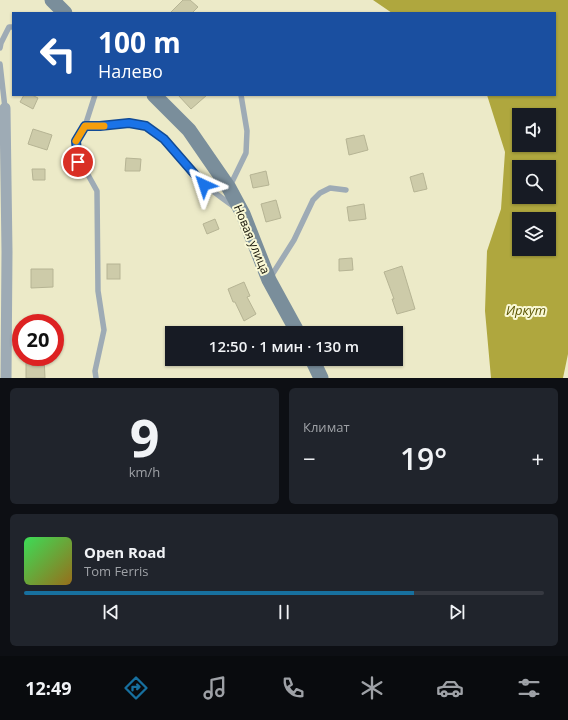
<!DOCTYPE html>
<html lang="ru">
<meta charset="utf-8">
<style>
body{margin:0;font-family:"Open Sans",sans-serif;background:#20242c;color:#f1f3f6;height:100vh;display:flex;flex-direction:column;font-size:15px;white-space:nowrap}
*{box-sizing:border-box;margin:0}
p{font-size:13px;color:#9ea1a6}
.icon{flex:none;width:22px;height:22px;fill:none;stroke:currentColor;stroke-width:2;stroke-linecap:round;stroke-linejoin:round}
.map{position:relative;height:378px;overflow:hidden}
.sheet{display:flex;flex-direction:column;gap:10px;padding:10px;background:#0d0f14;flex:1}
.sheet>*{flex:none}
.banner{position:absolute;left:12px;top:12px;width:544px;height:84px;border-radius:0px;box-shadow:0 1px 3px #0004;background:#1a4fa0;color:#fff;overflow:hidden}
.fabs{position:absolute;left:512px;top:108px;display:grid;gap:8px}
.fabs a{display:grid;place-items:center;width:44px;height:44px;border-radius:0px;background:#171b24;box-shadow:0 1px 3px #0004;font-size:20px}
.speed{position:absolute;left:12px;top:314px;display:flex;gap:8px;font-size:20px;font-weight:700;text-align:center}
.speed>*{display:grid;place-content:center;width:52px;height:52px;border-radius:50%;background:#171b24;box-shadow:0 1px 3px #0004;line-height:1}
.speed .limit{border:6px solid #d22;background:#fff;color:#111}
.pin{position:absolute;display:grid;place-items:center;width:34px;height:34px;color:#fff;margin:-17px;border:2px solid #fff;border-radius:50%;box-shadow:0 1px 4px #0007}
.me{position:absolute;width:44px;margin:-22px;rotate:318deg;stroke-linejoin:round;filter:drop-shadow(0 0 3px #0008)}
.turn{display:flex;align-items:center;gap:14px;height:84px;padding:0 20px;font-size:18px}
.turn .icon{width:52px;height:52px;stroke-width:2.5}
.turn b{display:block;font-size:28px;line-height:34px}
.big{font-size:30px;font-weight:600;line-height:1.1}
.sheet .widget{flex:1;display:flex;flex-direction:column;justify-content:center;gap:6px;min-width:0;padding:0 14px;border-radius:6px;background:#20242c}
.sheet .dial{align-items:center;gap:0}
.dial b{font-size:52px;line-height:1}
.song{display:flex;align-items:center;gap:12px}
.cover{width:48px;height:48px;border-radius:6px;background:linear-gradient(135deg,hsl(130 70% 55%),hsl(40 70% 35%))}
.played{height:4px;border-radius:2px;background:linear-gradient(90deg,#17709f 75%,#363941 75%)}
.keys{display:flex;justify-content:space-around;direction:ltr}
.heat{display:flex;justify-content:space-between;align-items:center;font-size:22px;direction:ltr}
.sheet .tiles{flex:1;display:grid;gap:10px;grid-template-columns:1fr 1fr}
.widget:last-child{grid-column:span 2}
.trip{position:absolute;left:165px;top:326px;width:238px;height:40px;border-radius:0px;background:#171b24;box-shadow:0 1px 3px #0004;font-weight:600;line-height:40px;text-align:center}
.menu{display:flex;height:64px;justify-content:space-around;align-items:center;background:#090b0e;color:#9ea1a6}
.menu .icon{width:28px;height:28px}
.menu .active{color:#17709f}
.menu b{font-size:18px;color:#f1f3f6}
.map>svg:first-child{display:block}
.water{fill:#afa73e;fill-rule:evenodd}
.building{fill:#cdcba9;stroke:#b6b494}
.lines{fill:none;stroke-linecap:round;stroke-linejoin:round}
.lane{stroke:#9eabb5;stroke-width:5.5}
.street{stroke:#9eabb5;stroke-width:11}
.secondary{stroke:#7a8e9b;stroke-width:15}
.route-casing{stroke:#114b97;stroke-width:10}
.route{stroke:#1a73e8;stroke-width:7}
.slow{stroke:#f59e0b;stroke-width:7}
.labels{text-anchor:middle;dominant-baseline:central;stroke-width:4;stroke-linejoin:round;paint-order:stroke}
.street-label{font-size:12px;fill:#161509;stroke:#f9f8d5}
.water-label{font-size:13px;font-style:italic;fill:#5d5704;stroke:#f9f8d5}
</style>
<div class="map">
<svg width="568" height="378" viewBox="0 0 568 378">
<rect width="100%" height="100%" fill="#eceac8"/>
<path class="water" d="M373,0H568V354L563,378H491L485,311L487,251L501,209L505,152L487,95H555V13H392ZM519,115H549V145H519ZM519,167H549V197H519ZM519,219H549V249H519Z"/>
<g class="building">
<polygon points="183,0 190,0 198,7 192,13 170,13"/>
<polygon points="24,95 32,95 38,98 33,109 20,102"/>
<polygon points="178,95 207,95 191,109"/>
<polygon points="33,129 52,135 47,150 28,144"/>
<polygon points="364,135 368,150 349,155 346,139"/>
<polygon points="126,158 141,159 140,171 125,171"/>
<polygon points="32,169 45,169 45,180 33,180"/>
<polygon points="266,171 269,185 253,188 250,175"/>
<polygon points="423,173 427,189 414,192 410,177"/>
<polygon points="276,200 281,218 266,222 261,204"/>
<polygon points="364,204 366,219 349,221 347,207"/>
<polygon points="215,219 219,229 207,234 203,224"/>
<polygon points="352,258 353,270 339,271 339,259"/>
<rect x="107" y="264" width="13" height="15"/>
<polygon points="402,266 415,309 397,314 392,299 394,299 384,272"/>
<polygon points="31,269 53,269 53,287 31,288"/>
<polygon points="244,282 250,296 247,297 256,314 244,321 235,302 233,302 228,289"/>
<polygon points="26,357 44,357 45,378 26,378"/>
</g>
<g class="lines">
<g class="lane">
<polyline points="0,48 1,43 9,27 13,27"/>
<polyline points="0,64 5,108"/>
<polyline points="95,95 85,126 76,141 78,162 87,173 97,191 98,291 104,330 95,371 96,378"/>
<path d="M85,126C103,126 129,119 146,126C167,135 187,168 204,184C213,192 224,199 233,206"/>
<polyline points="230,186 246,153 247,131 241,95"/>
<polyline points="270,278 294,240 313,200 320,193 330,188 346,190"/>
</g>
<polyline class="street" points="5,108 7,252 6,378"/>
<g class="secondary">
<polyline points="52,0 65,13"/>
<polyline points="154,95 189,130 229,188 243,214 269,280 298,333"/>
<polyline points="312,359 321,378"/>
</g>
</g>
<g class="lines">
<g class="route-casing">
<polyline id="route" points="78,162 76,141 85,126 100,126 129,123 146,126 164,139 204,185"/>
</g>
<use href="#route" class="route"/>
<polyline class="slow" points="76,141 85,126 104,126"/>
</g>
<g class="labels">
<g class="street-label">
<text transform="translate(252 239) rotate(67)">Новая улица</text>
</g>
<g class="water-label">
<text x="526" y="310">Иркут</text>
</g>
</g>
</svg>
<div class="fabs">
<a><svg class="icon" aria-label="sound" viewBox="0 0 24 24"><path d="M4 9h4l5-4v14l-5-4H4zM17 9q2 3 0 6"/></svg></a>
<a><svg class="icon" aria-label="search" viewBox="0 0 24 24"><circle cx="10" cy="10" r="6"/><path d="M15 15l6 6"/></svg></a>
<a><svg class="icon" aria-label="layers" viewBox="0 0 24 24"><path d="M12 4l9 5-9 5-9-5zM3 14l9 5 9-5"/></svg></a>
</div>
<div class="speed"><div class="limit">20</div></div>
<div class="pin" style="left:78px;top:162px;background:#d93025"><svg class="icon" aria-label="arrive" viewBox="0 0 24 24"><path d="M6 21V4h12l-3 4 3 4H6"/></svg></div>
<svg class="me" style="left:204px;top:185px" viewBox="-20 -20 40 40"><path d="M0-17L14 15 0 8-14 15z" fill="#1a73e8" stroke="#fff" stroke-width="4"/></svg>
<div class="trip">12:50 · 1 мин · 130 m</div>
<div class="banner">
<div class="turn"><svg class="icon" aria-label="left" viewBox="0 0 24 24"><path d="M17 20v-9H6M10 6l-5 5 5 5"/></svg><div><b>100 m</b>Налево</div></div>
</div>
</div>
<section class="sheet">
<div class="tiles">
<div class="widget dial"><b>9</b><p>km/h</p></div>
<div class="widget"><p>Климат</p>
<div class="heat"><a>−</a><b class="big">19°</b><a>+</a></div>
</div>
<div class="widget">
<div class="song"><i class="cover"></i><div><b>Open Road</b><p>Tom Ferris</p></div></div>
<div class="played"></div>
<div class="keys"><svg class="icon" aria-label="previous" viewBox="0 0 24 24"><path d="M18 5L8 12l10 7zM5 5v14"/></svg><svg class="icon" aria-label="pause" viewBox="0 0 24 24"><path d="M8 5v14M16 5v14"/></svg><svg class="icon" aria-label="next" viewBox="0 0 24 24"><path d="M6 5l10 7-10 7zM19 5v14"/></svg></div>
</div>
</div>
</section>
<nav class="menu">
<b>12:49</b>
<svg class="icon active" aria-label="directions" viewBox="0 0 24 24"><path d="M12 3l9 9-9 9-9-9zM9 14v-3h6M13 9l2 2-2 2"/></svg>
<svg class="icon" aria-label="music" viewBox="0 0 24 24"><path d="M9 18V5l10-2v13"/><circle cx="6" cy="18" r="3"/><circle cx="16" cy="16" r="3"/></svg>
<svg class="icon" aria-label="phone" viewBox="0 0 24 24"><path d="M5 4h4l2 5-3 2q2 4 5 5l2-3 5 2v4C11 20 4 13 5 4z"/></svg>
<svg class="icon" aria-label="climate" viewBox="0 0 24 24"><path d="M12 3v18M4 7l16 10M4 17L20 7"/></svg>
<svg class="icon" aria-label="car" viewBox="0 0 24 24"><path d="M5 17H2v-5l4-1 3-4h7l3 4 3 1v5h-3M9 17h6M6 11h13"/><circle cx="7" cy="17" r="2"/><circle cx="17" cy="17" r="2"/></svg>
<svg class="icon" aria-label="filters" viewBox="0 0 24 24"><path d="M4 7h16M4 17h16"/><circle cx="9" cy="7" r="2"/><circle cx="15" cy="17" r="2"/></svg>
</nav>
